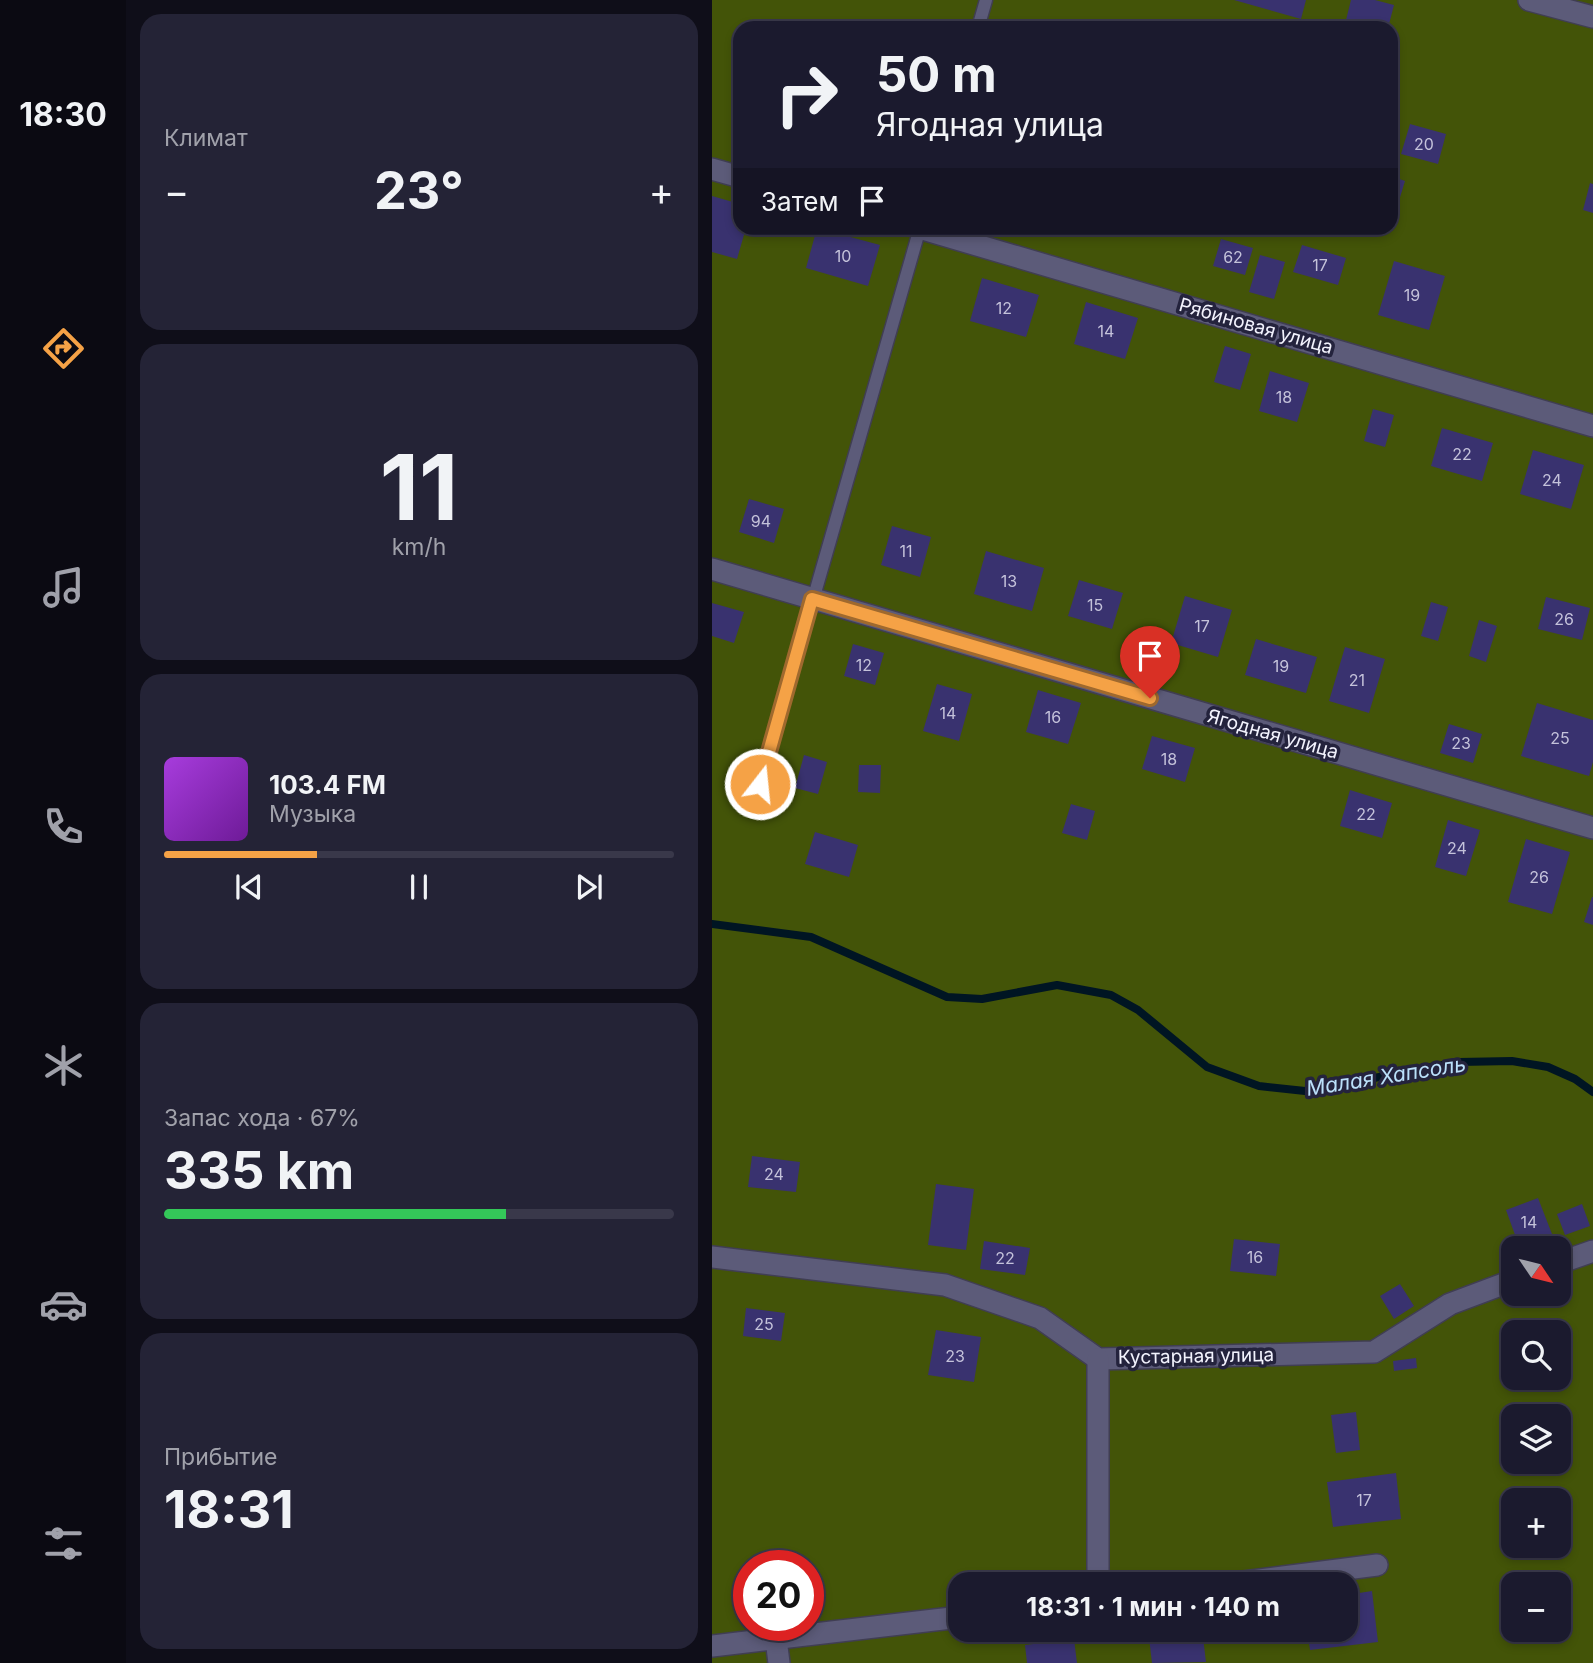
<!DOCTYPE html>
<html lang="ru">
<meta charset="utf-8">
<style>
body{margin:0;font-family:Inter,sans-serif;background:#242336;color:#f1f3f6;height:100vh;display:flex;flex-direction:column;font-size:26px;white-space:nowrap}
*{box-sizing:border-box;margin:0}
p{font-size:23px;color:#a0a1aa}
.icon{flex:none;width:38px;height:38px;fill:none;stroke:currentColor;stroke-width:2;stroke-linecap:round;stroke-linejoin:round}
.map{position:relative;flex:1;overflow:hidden}
.side{display:flex;flex-direction:column;gap:14px;padding:14px;background:#0f0e19;width:586px}
.side>*{flex:none}
.guide{position:absolute;left:21px;top:21px;width:665px;height:214px;border-radius:21px;box-shadow:0 4px 10px #0003,0 0 0 2px #39384a;background:#1b1a2e;color:#f1f3f6;overflow:hidden}
.needle{width:46px;rotate:125deg}
.controls{position:absolute;left:789px;top:1236px;display:grid;gap:14px}
.controls a{display:grid;place-items:center;width:70px;height:70px;border-radius:14px;background:#1b1a2e;box-shadow:0 4px 10px #0003,0 0 0 2px #39384a;font-size:35px}
.speed{position:absolute;left:21px;top:1550px;display:flex;gap:14px;font-size:35px;font-weight:700;text-align:center}
.speed>*{display:grid;place-content:center;width:91px;height:91px;border-radius:50%;background:#1b1a2e;box-shadow:0 4px 10px #0003,0 0 0 2px #39384a;line-height:1}
.speed .limit{border:10px solid #d22;background:#fff;color:#111}
.pin{position:absolute;display:grid;place-items:center;width:60px;height:60px;color:#fff;margin:-72px -30px;border-radius:50% 50% 50% 0;rotate:-45deg;box-shadow:0 0 7px #0007}
.pin .icon{rotate:45deg}
.me{position:absolute;width:77px;margin:-38px;rotate:16deg;stroke-linejoin:round;filter:drop-shadow(0 0 5px #0008)}
.turn{display:flex;align-items:center;gap:24px;height:147px;padding:0 28px;font-size:32px}
.turn .icon{width:91px;height:91px;stroke-width:2.5}
.turn b{display:block;font-size:49px;line-height:60px}
.then{display:flex;align-items:center;height:66px;padding:0 28px;background:#0003;gap:14px;font-size:26px}
.big{font-size:52px;font-weight:700;line-height:1.1}
.side .card{flex:1;display:flex;flex-direction:column;justify-content:center;gap:10px;min-width:0;padding:0 24px;border-radius:21px;background:#242336}
.side .dial{align-items:center;gap:0}
.dial b{font-size:91px;line-height:1}
.song{display:flex;align-items:center;gap:21px}
.cover{width:84px;height:84px;border-radius:10px;background:linear-gradient(135deg,hsl(280 70% 55%),hsl(280 70% 35%))}
.played{height:7px;border-radius:4px;background:linear-gradient(90deg,#f5a246 30%,#39384a 30%)}
.keys{display:flex;justify-content:space-around;direction:ltr}
.heat{display:flex;justify-content:space-between;align-items:center;font-size:38px;direction:ltr}
.charge{height:10px;border-radius:5px;background:linear-gradient(90deg,#34c759 67%,#39384a 0)}
.trip{position:absolute;left:236px;top:1572px;width:410px;height:70px;border-radius:21px;background:#1b1a2e;box-shadow:0 4px 10px #0003,0 0 0 2px #39384a;font-weight:700;line-height:70px;text-align:center}
main{display:flex;flex:1;min-height:0}
.dock{display:flex;flex-direction:column;width:126px;justify-content:space-around;align-items:center;background:#0b0a12;color:#a0a1aa}
.dock .icon{width:49px;height:49px}
.dock .active{color:#f5a246}
.dock b{font-size:32px;color:#f1f3f6}
.map>svg:first-child{display:block}
.grass{fill:#435408;fill-rule:evenodd}
.lines{fill:none;stroke-linecap:round;stroke-linejoin:round}
.stream{stroke:#001523;stroke-width:8}
.building{fill:#39326f}
.service-casing{stroke:#403e53;stroke-width:15}
.minor-casing{stroke:#403e53;stroke-width:24}
.service{stroke:#5c5b79;stroke-width:12}
.minor{stroke:#5c5b79;stroke-width:21}
.route-casing{stroke:#9f692e;stroke-width:18}
.route{stroke:#f5a246;stroke-width:12}
.labels{text-anchor:middle;dominant-baseline:central;stroke-width:7;stroke-linejoin:round;paint-order:stroke}
.number-label{font-size:16px;fill:#c4c2da}
.street-label{font-size:19px;fill:#f2f2fd;stroke:#24233d}
.water-label{font-size:21px;font-style:italic;fill:#bbe0fa;stroke:#24233d}
</style>
<main>
<nav class="dock">
<b>18:30</b>
<svg class="icon active" aria-label="directions" viewBox="0 0 24 24"><path d="M12 3l9 9-9 9-9-9zM9 14v-3h6M13 9l2 2-2 2"/></svg>
<svg class="icon" aria-label="music" viewBox="0 0 24 24"><path d="M9 18V5l10-2v13"/><circle cx="6" cy="18" r="3"/><circle cx="16" cy="16" r="3"/></svg>
<svg class="icon" aria-label="phone" viewBox="0 0 24 24"><path d="M5 4h4l2 5-3 2q2 4 5 5l2-3 5 2v4C11 20 4 13 5 4z"/></svg>
<svg class="icon" aria-label="climate" viewBox="0 0 24 24"><path d="M12 3v18M4 7l16 10M4 17L20 7"/></svg>
<svg class="icon" aria-label="car" viewBox="0 0 24 24"><path d="M5 17H2v-5l4-1 3-4h7l3 4 3 1v5h-3M9 17h6M6 11h13"/><circle cx="7" cy="17" r="2"/><circle cx="17" cy="17" r="2"/></svg>
<svg class="icon" aria-label="filters" viewBox="0 0 24 24"><path d="M4 7h16M4 17h16"/><circle cx="9" cy="7" r="2"/><circle cx="15" cy="17" r="2"/></svg>
</nav>
<section class="side">
<div class="card"><p>Климат</p>
<div class="heat"><a>−</a><b class="big">23°</b><a>+</a></div>
</div>
<div class="card dial"><b>11</b><p>km/h</p></div>
<div class="card">
<div class="song"><i class="cover"></i><div><b>103.4 FM</b><p>Музыка</p></div></div>
<div class="played"></div>
<div class="keys"><svg class="icon" aria-label="previous" viewBox="0 0 24 24"><path d="M18 5L8 12l10 7zM5 5v14"/></svg><svg class="icon" aria-label="pause" viewBox="0 0 24 24"><path d="M8 5v14M16 5v14"/></svg><svg class="icon" aria-label="next" viewBox="0 0 24 24"><path d="M6 5l10 7-10 7zM19 5v14"/></svg></div>
</div>
<div class="card"><p>Запас хода · 67%</p><b class="big">335 km</b><div class="charge"></div></div>
<div class="card"><p>Прибытие</p><b class="big">18:31</b></div>
</section>
<div class="map">
<svg width="881" height="1663" viewBox="0 0 881 1663">
<rect width="100%" height="100%" fill="#24233d"/>
<path class="grass" d="M0,0H881V1663H0ZM28,28H679V228H28ZM802,1248H847V1293H802ZM802,1332H847V1377H802ZM802,1416H847V1461H802ZM802,1500H847V1545H802ZM37,1566H96V1626H37ZM248,1584H634V1629H248ZM802,1584H847V1629H802Z"/>
<g class="lines">
<polyline class="stream" points="0,924 99,937 235,997 270,999 345,985 399,995 426,1010 495,1067 547,1086 593,1091 747,1062 800,1061 836,1067 863,1079 881,1092"/>
</g>
<g class="building">
<polygon points="522,0 594,0 589,19"/>
<polygon points="639,0 663,0 682,5 676,28 632,28"/>
<polygon points="698,124 734,134 726,164 689,154"/>
<polygon points="679,176 693,181 685,207 679,205"/>
<polygon points="878,183 881,184 881,213 871,210"/>
<polygon points="0,196 28,204 28,228 34,228 25,259 0,252"/>
<polygon points="105,228 168,245 156,286 94,268"/>
<polygon points="509,239 541,248 533,275 501,266"/>
<polygon points="590,245 634,258 626,285 581,272"/>
<polygon points="548,255 573,262 562,299 537,292"/>
<polygon points="682,261 733,276 717,330 666,315"/>
<polygon points="270,278 327,295 314,337 258,321"/>
<polygon points="374,302 426,318 413,359 362,344"/>
<polygon points="513,346 539,354 528,390 502,382"/>
<polygon points="558,371 597,383 585,422 547,411"/>
<polygon points="661,409 682,415 673,447 652,441"/>
<polygon points="730,428 781,443 770,481 719,466"/>
<polygon points="821,450 872,465 859,509 808,494"/>
<polygon points="37,499 72,509 62,543 27,532"/>
<polygon points="180,526 219,537 208,577 169,565"/>
<polygon points="274,551 332,568 320,611 262,594"/>
<polygon points="367,580 411,593 400,629 356,616"/>
<polygon points="473,596 520,610 506,657 459,643"/>
<polygon points="834,597 878,608 870,640 826,629"/>
<polygon points="719,602 736,607 726,641 709,636"/>
<polygon points="0,603 32,612 22,643 0,636"/>
<polygon points="767,620 785,626 774,662 757,656"/>
<polygon points="544,639 605,657 594,693 533,675"/>
<polygon points="141,644 172,653 163,685 132,676"/>
<polygon points="633,647 673,659 657,713 617,701"/>
<polygon points="225,684 260,694 247,741 211,731"/>
<polygon points="326,690 369,703 356,744 314,732"/>
<polygon points="825,703 881,720 881,762 877,776 809,756"/>
<polygon points="737,724 770,734 761,763 728,753"/>
<polygon points="440,736 483,748 473,782 430,769"/>
<polygon points="92,755 115,762 106,794 83,788"/>
<polygon points="147,765 169,765 168,793 146,792"/>
<polygon points="638,790 680,803 670,838 628,826"/>
<polygon points="359,804 383,811 375,840 350,833"/>
<polygon points="736,820 768,830 754,876 723,867"/>
<polygon points="103,832 146,845 137,877 93,864"/>
<polygon points="814,839 858,852 840,914 796,902"/>
<polygon points="880,897 881,897 881,925 872,922"/>
<polygon points="40,1156 88,1162 84,1192 36,1187"/>
<polygon points="224,1184 262,1189 254,1250 216,1245"/>
<polygon points="826,1198 840,1234 807,1246 794,1210"/>
<polygon points="870,1204 878,1226 853,1235 845,1214"/>
<polygon points="522,1239 568,1244 564,1276 518,1271"/>
<polygon points="272,1241 318,1248 313,1275 268,1269"/>
<polygon points="688,1284 702,1306 682,1319 668,1296"/>
<polygon points="34,1308 73,1313 69,1341 31,1336"/>
<polygon points="224,1330 269,1337 262,1382 216,1375"/>
<polygon points="704,1358 705,1368 682,1371 681,1361"/>
<polygon points="644,1412 648,1450 624,1453 619,1415"/>
<polygon points="684,1473 689,1519 621,1527 615,1482"/>
<polygon points="660,1591 666,1642 598,1650 595,1629 634,1629 634,1595"/>
<polygon points="436,1629 490,1629 494,1662 440,1663"/>
<polygon points="362,1639 365,1663 315,1663 313,1645"/>
</g>
<g class="lines">
<g class="service-casing">
<g id="service">
<polyline points="266,28 274,0"/>
<polyline points="48,784 208,228"/>
</g>
</g>
<g class="minor-casing">
<g id="minor">
<polyline points="817,0 881,17"/>
<polyline points="0,169 28,177"/>
<polyline points="207,228 881,426"/>
<polyline points="0,569 881,828"/>
<polyline points="0,1257 233,1285 328,1318 386,1359 662,1352 738,1304 802,1280"/>
<polyline points="847,1263 881,1251"/>
<polyline points="386,1584 386,1359"/>
<polyline points="516,1584 665,1565"/>
<polyline points="64,1639 67,1663"/>
<polyline points="0,1646 248,1617"/>
</g>
</g>
<use href="#service" class="service"/>
<use href="#minor" class="minor"/>
</g>
<g class="lines">
<g class="route-casing">
<polyline id="route" points="48,784 100,599 438,698"/>
</g>
<use href="#route" class="route"/>
</g>
<g class="labels">
<g class="number-label">
<text x="712" y="144">20</text>
<text x="131" y="256">10</text>
<text x="521" y="257">62</text>
<text x="608" y="265">17</text>
<text x="700" y="295">19</text>
<text x="292" y="308">12</text>
<text x="394" y="331">14</text>
<text x="572" y="397">18</text>
<text x="750" y="454">22</text>
<text x="840" y="480">24</text>
<text x="49" y="521">94</text>
<text x="194" y="551">11</text>
<text x="297" y="581">13</text>
<text x="383" y="605">15</text>
<text x="852" y="619">26</text>
<text x="490" y="626">17</text>
<text x="152" y="665">12</text>
<text x="569" y="666">19</text>
<text x="645" y="680">21</text>
<text x="236" y="713">14</text>
<text x="341" y="717">16</text>
<text x="848" y="738">25</text>
<text x="749" y="743">23</text>
<text x="457" y="759">18</text>
<text x="654" y="814">22</text>
<text x="745" y="848">24</text>
<text x="827" y="877">26</text>
<text x="62" y="1174">24</text>
<text x="817" y="1222">14</text>
<text x="543" y="1257">16</text>
<text x="293" y="1258">22</text>
<text x="52" y="1324">25</text>
<text x="243" y="1356">23</text>
<text x="652" y="1500">17</text>
</g>
<g class="street-label">
<text transform="translate(544 326) rotate(16)">Рябиновая улица</text>
<text transform="translate(561 734) rotate(16)">Ягодная улица</text>
<text transform="translate(484 1356) rotate(-1)">Кустарная улица</text>
</g>
<g class="water-label">
<text transform="translate(674 1076) rotate(-9)">Малая Хапсоль</text>
</g>
</g>
</svg>
<div class="controls">
<a><svg class="needle" viewBox="-14 -14 28 28"><path d="M0-13l5 13h-10z" fill="#e53935"/><path d="M0 13l5-13h-10z" fill="#a0a1aa"/></svg></a>
<a><svg class="icon" aria-label="search" viewBox="0 0 24 24"><circle cx="10" cy="10" r="6"/><path d="M15 15l6 6"/></svg></a>
<a><svg class="icon" aria-label="layers" viewBox="0 0 24 24"><path d="M12 4l9 5-9 5-9-5zM3 14l9 5 9-5"/></svg></a>
<a>+</a>
<a>−</a>
</div>
<div class="speed"><div class="limit">20</div></div>
<div class="pin" style="left:438px;top:698px;background:#d93025"><svg class="icon" aria-label="arrive" viewBox="0 0 24 24"><path d="M6 21V4h12l-3 4 3 4H6"/></svg></div>
<svg class="me" style="left:48px;top:784px" viewBox="-20 -20 40 40"><circle r="17" fill="#f5a246" stroke="#fff" stroke-width="3"/><path d="M0-11L8 9 0 5-8 9z" fill="#fff"/></svg>
<div class="trip">18:31 · 1 мин · 140 m</div>
<div class="guide">
<div class="turn"><svg class="icon" aria-label="right" viewBox="0 0 24 24"><path d="M7 20v-9h11M14 6l5 5-5 5"/></svg><div><b>50 m</b>Ягодная улица</div></div>
<div class="then">Затем<svg class="icon" aria-label="arrive" viewBox="0 0 24 24"><path d="M6 21V4h12l-3 4 3 4H6"/></svg></div>
</div>
</div>
</main>
